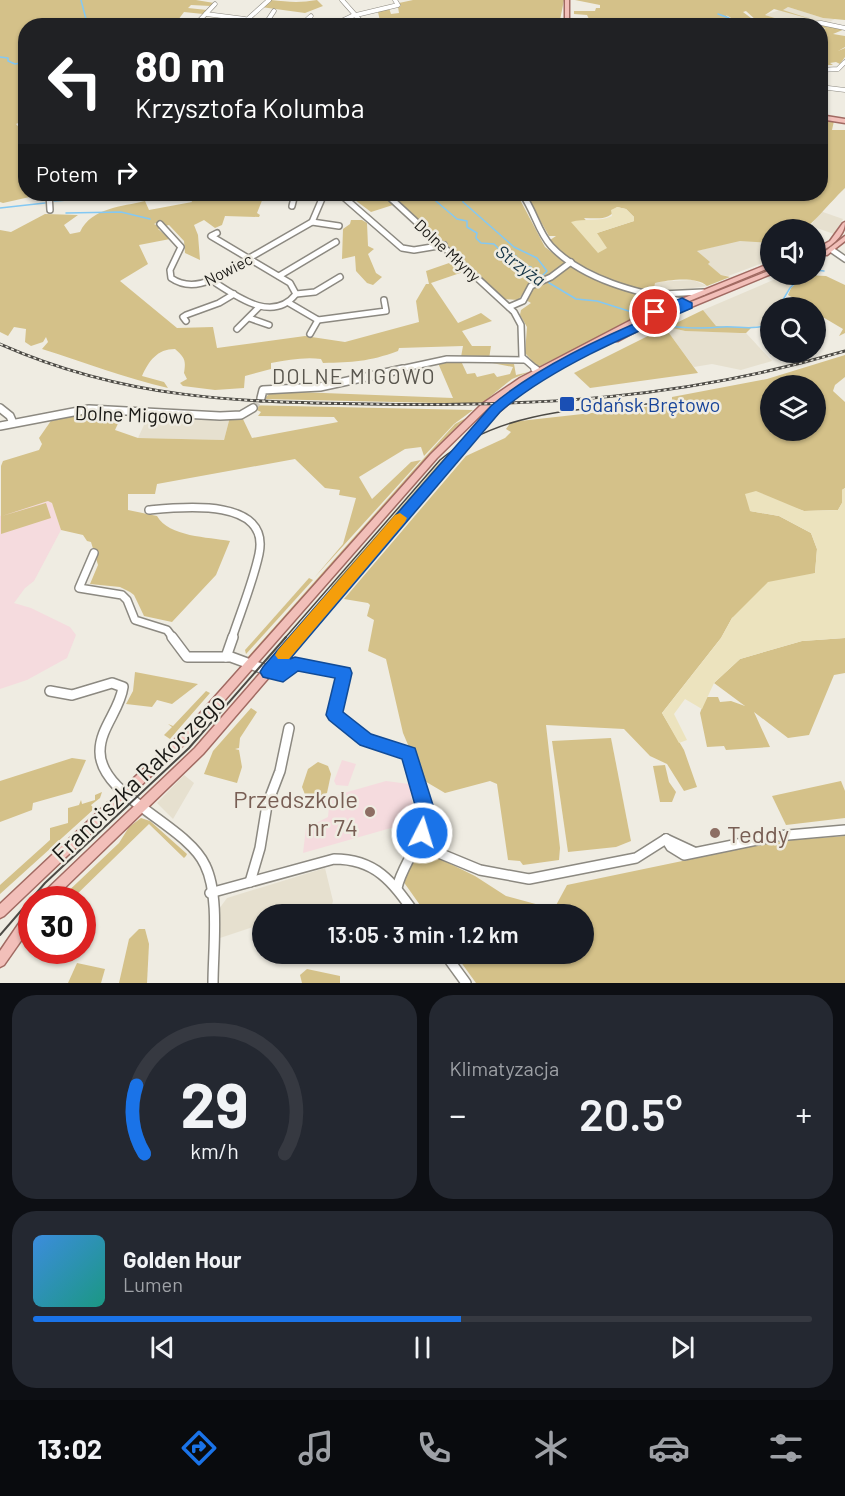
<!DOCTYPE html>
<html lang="pl">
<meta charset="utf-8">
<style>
body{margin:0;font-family:Barlow,sans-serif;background:#242831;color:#f1f3f6;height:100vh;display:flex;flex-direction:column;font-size:22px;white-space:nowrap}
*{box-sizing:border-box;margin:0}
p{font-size:20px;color:#9ea1a6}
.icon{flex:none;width:33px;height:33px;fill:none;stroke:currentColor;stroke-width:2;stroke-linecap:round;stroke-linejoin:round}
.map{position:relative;height:983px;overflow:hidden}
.panel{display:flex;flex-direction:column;gap:12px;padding:12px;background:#0d0f14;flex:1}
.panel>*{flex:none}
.hud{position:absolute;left:18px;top:18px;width:810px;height:183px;border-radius:24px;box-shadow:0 2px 4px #0004;background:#202124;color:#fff;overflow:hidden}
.buttons{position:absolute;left:760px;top:219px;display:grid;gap:12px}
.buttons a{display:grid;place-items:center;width:66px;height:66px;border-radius:50%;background:#171b24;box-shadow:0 2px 4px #0004;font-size:30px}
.speed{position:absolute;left:18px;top:886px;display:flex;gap:12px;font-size:30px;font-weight:700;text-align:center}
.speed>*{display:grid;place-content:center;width:78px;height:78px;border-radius:50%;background:#171b24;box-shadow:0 2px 4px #0004;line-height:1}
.speed .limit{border:9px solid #d22;background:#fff;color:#111}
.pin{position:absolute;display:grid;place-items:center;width:51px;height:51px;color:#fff;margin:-26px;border:3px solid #fff;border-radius:50%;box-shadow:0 2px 6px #0007}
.me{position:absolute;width:66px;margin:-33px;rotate:5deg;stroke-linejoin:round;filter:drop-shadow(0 0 4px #0008)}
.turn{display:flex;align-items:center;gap:21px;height:126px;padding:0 18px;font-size:27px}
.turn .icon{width:78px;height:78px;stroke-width:2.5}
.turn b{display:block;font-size:42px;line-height:51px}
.then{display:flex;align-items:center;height:57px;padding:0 18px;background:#0003;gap:12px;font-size:22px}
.big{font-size:45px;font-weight:600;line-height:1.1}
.panel .tile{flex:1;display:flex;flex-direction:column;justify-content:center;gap:9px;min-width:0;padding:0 21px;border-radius:24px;background:#242831}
.panel .dial{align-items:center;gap:0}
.dial svg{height:156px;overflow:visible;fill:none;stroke:#363941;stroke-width:7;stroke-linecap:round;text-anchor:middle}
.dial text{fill:#f1f3f6;stroke:none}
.song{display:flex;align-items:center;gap:18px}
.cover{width:72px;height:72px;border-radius:9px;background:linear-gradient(135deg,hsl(210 70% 55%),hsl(170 70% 35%))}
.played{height:6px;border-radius:3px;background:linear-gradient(90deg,#1a73e8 55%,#363941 55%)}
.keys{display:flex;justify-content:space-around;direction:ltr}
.heat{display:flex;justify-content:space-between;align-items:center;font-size:33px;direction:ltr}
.panel .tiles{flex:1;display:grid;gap:12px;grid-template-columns:1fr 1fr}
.tile:last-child{grid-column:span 2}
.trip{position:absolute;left:252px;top:904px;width:342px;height:60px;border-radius:30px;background:#171b24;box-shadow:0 2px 4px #0004;font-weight:600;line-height:60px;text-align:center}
.menu{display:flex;height:96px;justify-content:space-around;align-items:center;background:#090b0e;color:#9ea1a6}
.menu .icon{width:42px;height:42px}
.menu .current{color:#1a73e8}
.menu b{font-size:27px;color:#f1f3f6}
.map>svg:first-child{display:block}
.built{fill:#e6e0cf}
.education{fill:#f5dbde}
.green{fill:#d4c189;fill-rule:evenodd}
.sand{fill:#ece3be}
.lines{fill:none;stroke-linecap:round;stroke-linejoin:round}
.stream{stroke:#83c8f3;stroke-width:1.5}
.minor-tunnel{stroke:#cfccc3;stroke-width:7;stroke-dasharray:7 4;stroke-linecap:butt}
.minor-far3-casing{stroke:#8c8981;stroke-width:5}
.minor-far2-casing{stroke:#8c8981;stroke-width:8}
.minor-far1-casing{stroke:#8c8981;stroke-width:10}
.minor-casing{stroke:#8c8981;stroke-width:12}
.major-casing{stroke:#a16a62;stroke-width:3}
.minor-far3{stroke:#fff;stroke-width:4}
.minor-far2{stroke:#fff;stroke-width:5}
.minor-far1{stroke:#fff;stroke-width:7}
.minor{stroke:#fff;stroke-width:9}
.major{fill:#f2bfb9;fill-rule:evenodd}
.tram-far1{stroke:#4c4a45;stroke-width:1.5}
.tram{stroke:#4c4a45;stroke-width:2}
.rail-casing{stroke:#4c4a45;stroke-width:3}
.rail{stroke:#efece2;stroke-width:1.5;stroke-dasharray:3;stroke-linecap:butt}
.route{fill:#1a73e8;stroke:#114b97;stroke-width:1.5}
.slow{fill:#f59e0b}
.transit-dot{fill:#1a4fb4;stroke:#efece2;stroke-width:2}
.education-dot{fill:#8d6e63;stroke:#efece2;stroke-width:2}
.labels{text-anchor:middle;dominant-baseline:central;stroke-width:5;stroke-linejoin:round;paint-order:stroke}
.far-street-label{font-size:16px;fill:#1a1915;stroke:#efece2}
.far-water-label{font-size:18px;font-style:italic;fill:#143345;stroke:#efece2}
.transit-label{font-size:20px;fill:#164399;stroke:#efece2;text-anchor:start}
.street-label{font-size:20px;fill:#1a1915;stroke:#efece2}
.neighbourhood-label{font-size:21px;letter-spacing:1.5px;fill:#59564e;stroke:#efece2}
.near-street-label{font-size:24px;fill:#1a1915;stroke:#efece2}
.near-education-label{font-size:24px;fill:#785e54;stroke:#efece2;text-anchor:end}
</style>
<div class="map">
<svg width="845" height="983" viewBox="0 0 845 983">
<rect width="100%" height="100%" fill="#efece2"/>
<g class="built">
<polygon points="788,7 823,18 835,19 829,22 788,22 765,15"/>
<polygon points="820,211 843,219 834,234 811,226"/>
<polygon points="736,241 768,241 771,243 769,250 771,260 728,276 721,275 707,264 697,251"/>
<polygon points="785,275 806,275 796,280 776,307 771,308 765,324 751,328 716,326 703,310"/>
<polygon points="693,280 707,286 673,291 654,289 655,282"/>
<polygon points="668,327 685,331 746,333 772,361 741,370 712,364 694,367 669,333"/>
<polygon points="149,414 230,417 224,440 138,438"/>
<polygon points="184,775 194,783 173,819 157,803"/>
<polygon points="325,868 333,901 331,908 312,915 262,915 262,924 220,938 219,909 227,898"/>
</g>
<g class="education">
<polygon points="48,501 52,503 61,530 34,581 25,588 14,603 31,608 70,627 76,635 67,658 27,680 0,689 0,516"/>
<polygon points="342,760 356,764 348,786 336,785 334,781"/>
<polygon points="386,781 409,784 413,806 404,827 391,828 303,853 306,828 328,817 330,797"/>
</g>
<g class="green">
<polygon points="0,0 196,0 214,3 211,6 191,5 188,8 207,10 203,14 184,12 178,20 196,22 194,25 26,26 25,120 16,124 25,134 23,171 25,169 26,194 43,194 3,203 0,202"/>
<path d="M271,0C288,2 300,3 317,0L323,6L305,13L261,7Z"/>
<polygon points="413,0 564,0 559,25 391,25 380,21 378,12 389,8 391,14 399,13 398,7 401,6 399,3"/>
<polygon points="575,0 845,0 845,20 823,18 788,7 783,10 814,20 774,9 765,15 788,22 766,25 764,24 770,22 757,21 746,11 743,12 759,24 743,25 726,15 730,20 720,21 728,25 587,25 592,25 587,15 574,14 574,11 595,11 596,8 600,8 600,5"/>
<polygon points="811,23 827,24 845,29 833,34 845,36 845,47 838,51 845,48 845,57 840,64 836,62 830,63 833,65 821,65 821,56 828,55 821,49 821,43 823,44 821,42 821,30 826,29 815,24 809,24"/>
<path d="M821,120L834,121L832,130H845V188C835,197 812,225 805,228C797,232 780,229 771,230V243L740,241L697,251L710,262L708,264L721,275L730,277L707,286C696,276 669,280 655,283L654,289L673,293C633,290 581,275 552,244L550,240L556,236H549L525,194H820ZM617,207L626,209L634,217V221L597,233L584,218C599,218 610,221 617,207Z"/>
<path d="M189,194H209L212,198L226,194H293L263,198L257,213L260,215L259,217L225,216L222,225L215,228L204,220L194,225L198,235L200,260L185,253L184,241L169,225L165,226L160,221L154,224L162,228L158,229L170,239L139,245L148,264L120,281L177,328L213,327L217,348L305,336L345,342L419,322L416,301L426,284H429L426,271L452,262L463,272L431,283L458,323L481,313L492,321L462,331L472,346H491L489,359L455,357H461L463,346L399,348L398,351C368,362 353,362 323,363L321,359C304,357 288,360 271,363V369L245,376L244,388L215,390L183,386L180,383L187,379L184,373C186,360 185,358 175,349C157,349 149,361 142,376L164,382L168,388C125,378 84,362 42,349L48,342L46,337L43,342L31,346L25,342L26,329L14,327L8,336L0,332V230L11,232L45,214L78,215L64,225L70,234L80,232C92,207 122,207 145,201L149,210L192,202Z"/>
<polygon points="347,194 384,194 396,204 371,212"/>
<polygon points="389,194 517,194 545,247 566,263 550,275 531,284 518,300 504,299 441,239 428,232"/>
<polygon points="351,220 362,220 367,223 368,246 374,249 368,254 376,273 382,277 373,285 367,283 356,271 355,256 342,259 343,229 350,224"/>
<polygon points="571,265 649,296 660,306 540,366 536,365 525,353 527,327 520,315 521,310 531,303 526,300 529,290"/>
<polygon points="806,275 826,276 845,285 845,333 839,336 843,329 816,313 816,308 808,307 788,295 791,288"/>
<polygon points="703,310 716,326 751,328 746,333 740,333 685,331 668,327"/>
<polygon points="669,333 698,373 590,388 574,373 652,334"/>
<path d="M845,355V377L835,385L833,391L845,402V488L842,490V503L838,510L804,511L780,503L750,511L779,516L811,533L817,549L815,573L732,618L721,638L662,713L684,750L697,787L684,791L667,764L650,756L624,729L546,725L560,848L559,860L523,865L520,861L508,860L497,784L490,781L445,793L423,780L403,733L386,659L368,651L374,620L367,616L370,605L368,603L344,599L466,456L505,438L511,432L506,429L511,422L672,404V397L767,379ZM771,386H816V430H771Z"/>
<polygon points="449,361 461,361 467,374 475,373 477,377 494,373 497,377 510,374 513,367 492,363 514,364 516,375 529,372 512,379 481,404 264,399 272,391 453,398 438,363"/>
<path d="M247,405L473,410L454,424L424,456L421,447L405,449L359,477L372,499L411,462L421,460L314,578L343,544L356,498L339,495L340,490L325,488L295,459L157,484L155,494H128V510L157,516C169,537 208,537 230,541L216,575L172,622L144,616L134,595L130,592L120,587L90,584L98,565L91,542L87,541L83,535L61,530L52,503L48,501L2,516L46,503L51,518L1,534V466L3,461L39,450L42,444L39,438L55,415L83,412L123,413L115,430L138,438L224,440L230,417H242L252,438L338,422L334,417L258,416L261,412Z"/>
<polygon points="466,418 252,657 246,659 425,457 455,424"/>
<polygon points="463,442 335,589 331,587 441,461"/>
<polygon points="309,578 313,580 246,654 245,650"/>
<polygon points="845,638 845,673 834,675 809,735 788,738 754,712 770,747 726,750 724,746 707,747 700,713 706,697 718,697 720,702 731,701 745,706 714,683 740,659 802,641"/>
<polygon points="135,672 198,684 172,704 157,700 152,707 126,704 133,691"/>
<polygon points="206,691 210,693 170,739 164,735 172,727 168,724 173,726"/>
<polygon points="251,708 257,712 240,738 239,748 235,749 239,750 242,767 237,783 204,774 213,751"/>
<polygon points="611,738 631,841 616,847 568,852 552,741"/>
<polygon points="72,758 86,760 72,792 33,803 32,810 0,822 0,781"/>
<polygon points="318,762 328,766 331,774 327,793 313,800 306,797 302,787 308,769"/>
<polygon points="665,765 669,782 676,792 672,802 660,802 653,766"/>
<polygon points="841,781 845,791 845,818 786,825 772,796"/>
<polygon points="102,792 100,798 91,805 94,809 0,894 0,885 50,840 50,828 68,823 68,808 79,805 81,800 82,804 95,800 95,795"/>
<polygon points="141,818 150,821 187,854 186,856 184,858 149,824 71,900 59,900 119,843 129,827"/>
<polygon points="845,836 845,983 476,983 455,954 584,954 584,915 427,915 403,881 420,849 475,876 506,896 554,909 567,885 779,841"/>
<polygon points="139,929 145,929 149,944 147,983 119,983 129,939"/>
<polygon points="77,963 105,969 101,983 68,983"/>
<polygon points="307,969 340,976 340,983 302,983 300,975"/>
</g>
<g class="sand">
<path d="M617,207L626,209L634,217V221L597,233L607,248L598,253L571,222C584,218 601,222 612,216L611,210Z"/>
<polygon points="845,488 845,638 802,641 740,659 714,683 702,709 685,699 674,714 687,740 679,743 662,713 721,638 732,618 768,582 815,573 817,549 811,533 779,516 750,511 745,494 756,491 804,511 838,510 842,503 842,490"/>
</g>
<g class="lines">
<g class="stream">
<polyline points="718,14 729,18"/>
<polyline points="78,26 86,19 81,0"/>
<polyline points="0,57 8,58 8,61 15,64 26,62"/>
<polyline points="432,194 430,196 457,219 467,221 467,227 477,233 476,238 481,243 494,244 499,249 498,253 516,256 521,266 531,267 532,276 541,279"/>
<polyline points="453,194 463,198 463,202 514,247 537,258 547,271 540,278"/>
<polyline points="54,201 68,200 82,194"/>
<polyline points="0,208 45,203"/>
<polyline points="66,213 121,212 150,219"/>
<polyline points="816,270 824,271"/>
<polyline points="546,281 576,299 597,301 635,313"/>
<polyline points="778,308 790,288 804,274"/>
<path d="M660,325C684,328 698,329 722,327C738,326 749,330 765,326L771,315"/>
</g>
<polyline class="minor-tunnel" points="253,408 261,398"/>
<g class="minor-far3-casing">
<g id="minor-far3">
<polyline points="342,0 365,26"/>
<polyline points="206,14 245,19 263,26"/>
<polyline points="198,22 215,4"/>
<polyline points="724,22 729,26"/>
<polyline points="240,26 269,0"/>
<polyline points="264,26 274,11"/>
<polyline points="300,26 311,16"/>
<polyline points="331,26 352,16 398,5 395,0"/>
<polyline points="775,26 821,23 845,28"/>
<polyline points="820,70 838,69 845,62"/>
<polyline points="820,87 845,90"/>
</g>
</g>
<g class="minor-far2-casing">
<g id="minor-far2">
<polyline points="49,194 50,210"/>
<polyline points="340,194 402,248 414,250 444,245"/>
<polyline points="386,194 514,312 521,325 522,357 537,370"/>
<path d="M522,194C534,210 538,232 551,246C583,280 638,293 682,301"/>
<polyline points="292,206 295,194"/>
<polyline points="312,222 339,226"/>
<path d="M160,224L181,247L170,270L171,278C184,287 197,286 211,280L312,222L324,194"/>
<polyline points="832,250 845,259"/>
<polyline points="279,276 336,242"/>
<path d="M211,280C236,296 272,324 296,294L290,283L211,236L217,233"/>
<polyline points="296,294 315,292 340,277"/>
<polyline points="662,294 703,292"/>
<polyline points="289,303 318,320 386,311 384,300"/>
<polyline points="509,307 523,301 531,286 551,277 571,262"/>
<polyline points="249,318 269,325"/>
<polyline points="186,321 183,317 186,315 219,303 234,294"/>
<polyline points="237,329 259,307"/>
<polyline points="310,334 318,320"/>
<polyline points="396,370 447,359 525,360"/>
</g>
</g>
<g class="minor-far1-casing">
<g id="minor-far1">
<polyline points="535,369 539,372"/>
<polyline points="261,398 263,390 320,387 403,369"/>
<polyline points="0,408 10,416 13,423"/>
<polyline points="0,426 89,409 220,416 241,415 253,408"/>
<path d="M149,510C181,507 271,497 259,554C253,582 241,611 232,638"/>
<polyline points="94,553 79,588 122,595 127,600 135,620 167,630 173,638"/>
</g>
</g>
<g class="minor-casing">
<g id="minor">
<path d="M172,637L187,657H231L280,675L295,664L344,673L334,715L366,740L409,754C423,786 430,817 414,849C408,862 400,874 397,888"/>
<polyline points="226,657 233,637"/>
<path d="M50,691L72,695L112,683L123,687C120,710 100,728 100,751C99,796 187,825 205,865C220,895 213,950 213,983"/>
<polyline points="666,839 671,847 684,855 777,836 845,830"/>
<polyline points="666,839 694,852"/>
<polyline points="417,844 480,870 529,879 636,858 666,839"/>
<polyline points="250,882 260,848 267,805 280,771 289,728"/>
<path d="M210,893L334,859C377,859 393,883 416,915"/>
<polyline points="445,954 466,983"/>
</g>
</g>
<g class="major-casing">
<g id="major">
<rect x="565" y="0" width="4" height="26"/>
<polygon points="820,115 845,119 845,123 820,119"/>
<path d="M845,222C845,237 829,248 816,254V249L830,241L843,223Z"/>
<polygon points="845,236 845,241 827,255 823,255 823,253"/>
<polygon points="771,263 771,267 641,321 527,381 532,381 533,383 494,416 203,754 52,900 38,900 40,896 195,748 488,412 526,381 488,408 437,458 195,734 4,916 0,918 0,904 187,728 431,454 482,404 520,378 637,317"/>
<polygon points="771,270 771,274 650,324 618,341 616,341 612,339 646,320"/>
<polygon points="32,908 32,925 4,965 0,967 0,951 28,910"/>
</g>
</g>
<use href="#minor-far3" class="minor-far3"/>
<use href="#minor-far2" class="minor-far2"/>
<use href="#minor-far1" class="minor-far1"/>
<use href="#minor" class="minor"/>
<use href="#major" class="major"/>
<path class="tram-far1" d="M285,638L440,460C504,407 592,409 671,402"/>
<polyline class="tram" points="0,935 45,883 189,748 286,637"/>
<g class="rail-casing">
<path id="rail" d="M0,344C125,399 235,402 369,404C537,407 682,399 845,351"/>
</g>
<use href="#rail" class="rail"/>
</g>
<path class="route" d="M682,298L692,303V308C631,334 550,368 500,412L290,659L295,657L350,668L352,673L343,712L371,734L415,748L433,805L428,840L422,842L415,840L413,833L415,805L402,759L360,745L329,720L326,715L335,678L298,671L283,682L263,677L260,672L263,667L491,406C534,369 602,337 655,315L649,312L651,310Z"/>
<polygon class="slow" points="400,513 407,518 405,522 289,659 278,659 275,655 278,650 395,515"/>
<rect class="transit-dot" x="559" y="396" width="16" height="16" rx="3"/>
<g class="education-dot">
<circle cx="370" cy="812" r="6"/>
<circle cx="715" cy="833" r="6"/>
</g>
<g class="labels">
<g class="far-street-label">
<text transform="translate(448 250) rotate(43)">Dolne Młyny</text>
<text transform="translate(228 269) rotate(-27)">Nowiec</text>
</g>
<g class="far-water-label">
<text transform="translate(521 265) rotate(36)">Strzyża</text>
</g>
<g class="transit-label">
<text x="580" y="404">Gdańsk Brętowo</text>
</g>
<g class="street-label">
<text transform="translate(134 414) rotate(2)">Dolne Migowo</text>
</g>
<g class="neighbourhood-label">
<text x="354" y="375">DOLNE MIGOWO</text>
</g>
<g class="near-street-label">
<text transform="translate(138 777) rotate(-44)">Franciszka Rakoczego</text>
</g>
<g class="near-education-label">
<text x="358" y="798">Przedszkole<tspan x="358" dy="28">nr 74</tspan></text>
<text x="727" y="833" text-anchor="start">Teddy</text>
</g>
</g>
</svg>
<div class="buttons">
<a><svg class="icon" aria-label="sound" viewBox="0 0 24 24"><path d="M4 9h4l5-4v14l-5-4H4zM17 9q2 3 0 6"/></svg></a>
<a><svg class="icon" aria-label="search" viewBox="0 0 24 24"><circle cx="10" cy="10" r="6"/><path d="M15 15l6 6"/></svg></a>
<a><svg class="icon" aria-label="layers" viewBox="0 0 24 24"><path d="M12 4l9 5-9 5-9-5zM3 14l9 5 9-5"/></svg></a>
</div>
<div class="speed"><div class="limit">30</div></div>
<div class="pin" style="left:655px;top:312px;background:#d93025"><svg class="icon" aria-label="arrive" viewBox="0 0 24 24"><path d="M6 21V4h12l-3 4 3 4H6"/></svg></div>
<svg class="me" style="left:422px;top:833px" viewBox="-20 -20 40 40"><circle r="17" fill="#1a73e8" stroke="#fff" stroke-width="3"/><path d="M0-11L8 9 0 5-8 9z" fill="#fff"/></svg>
<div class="trip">13:05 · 3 min · 1.2 km</div>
<div class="hud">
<div class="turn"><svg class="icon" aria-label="left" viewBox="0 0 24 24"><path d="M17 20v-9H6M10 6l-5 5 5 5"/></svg><div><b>80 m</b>Krzysztofa Kolumba</div></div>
<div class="then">Potem<svg class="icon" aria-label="right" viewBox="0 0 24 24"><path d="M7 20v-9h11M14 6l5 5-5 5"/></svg></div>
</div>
</div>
<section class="panel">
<div class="tiles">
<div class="tile dial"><svg viewBox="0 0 100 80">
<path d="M14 69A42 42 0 1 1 86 69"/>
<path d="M14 69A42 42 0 0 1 10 34" stroke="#1a73e8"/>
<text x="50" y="56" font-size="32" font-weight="700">29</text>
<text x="50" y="72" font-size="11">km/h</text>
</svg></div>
<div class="tile"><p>Klimatyzacja</p>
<div class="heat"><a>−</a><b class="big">20.5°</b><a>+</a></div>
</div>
<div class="tile">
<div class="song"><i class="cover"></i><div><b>Golden Hour</b><p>Lumen</p></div></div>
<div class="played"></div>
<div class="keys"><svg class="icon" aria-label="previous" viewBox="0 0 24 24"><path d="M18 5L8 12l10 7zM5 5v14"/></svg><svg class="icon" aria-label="pause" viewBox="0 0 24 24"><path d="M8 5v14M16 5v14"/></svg><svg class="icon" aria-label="next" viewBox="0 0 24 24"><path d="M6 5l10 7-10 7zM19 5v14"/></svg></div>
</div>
</div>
</section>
<nav class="menu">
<b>13:02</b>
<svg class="icon current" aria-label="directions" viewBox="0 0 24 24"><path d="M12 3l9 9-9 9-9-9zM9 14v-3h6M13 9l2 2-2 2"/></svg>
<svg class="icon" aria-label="music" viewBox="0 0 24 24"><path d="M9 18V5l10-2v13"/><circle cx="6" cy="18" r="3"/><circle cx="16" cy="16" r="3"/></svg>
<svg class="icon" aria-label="phone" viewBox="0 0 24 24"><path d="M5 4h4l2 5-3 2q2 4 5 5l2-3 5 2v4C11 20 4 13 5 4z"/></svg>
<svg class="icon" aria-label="climate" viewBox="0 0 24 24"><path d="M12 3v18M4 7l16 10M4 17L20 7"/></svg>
<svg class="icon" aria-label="car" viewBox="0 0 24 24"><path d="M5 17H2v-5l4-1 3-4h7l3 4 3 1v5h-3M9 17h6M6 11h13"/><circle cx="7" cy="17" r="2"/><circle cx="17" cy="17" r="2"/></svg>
<svg class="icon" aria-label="filters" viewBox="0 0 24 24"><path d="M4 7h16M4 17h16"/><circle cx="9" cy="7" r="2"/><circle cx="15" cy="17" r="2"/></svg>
</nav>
